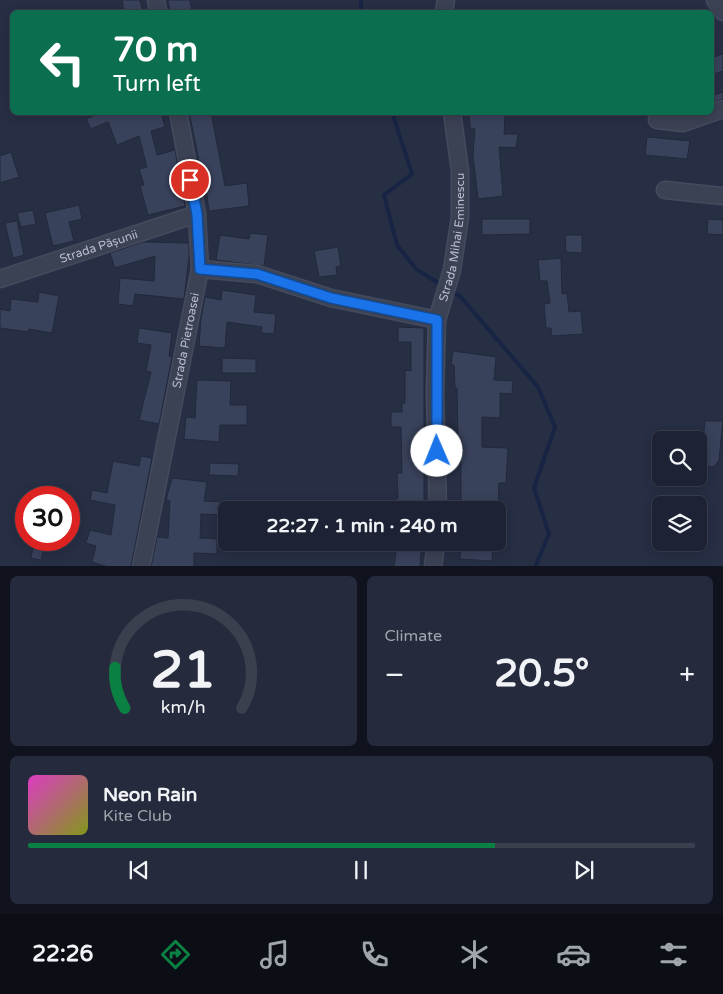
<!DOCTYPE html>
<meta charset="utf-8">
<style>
body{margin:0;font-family:"Varela Round",sans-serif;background:#252b3c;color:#f1f3f6;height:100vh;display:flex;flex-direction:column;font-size:19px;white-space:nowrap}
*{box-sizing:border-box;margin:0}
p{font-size:16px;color:#a0a4ac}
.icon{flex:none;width:28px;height:28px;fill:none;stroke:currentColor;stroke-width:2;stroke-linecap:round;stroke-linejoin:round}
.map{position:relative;height:566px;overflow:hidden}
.sheet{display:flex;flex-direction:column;gap:10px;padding:10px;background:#10131d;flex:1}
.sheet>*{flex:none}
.hud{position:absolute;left:10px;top:10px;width:704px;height:105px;border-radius:8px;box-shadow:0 2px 12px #0003,0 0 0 1px #3b404f;background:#0b6e4f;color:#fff;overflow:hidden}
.tools{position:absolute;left:652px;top:431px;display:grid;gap:10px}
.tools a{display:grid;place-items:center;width:55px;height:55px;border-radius:8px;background:#1d2334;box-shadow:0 2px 12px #0003,0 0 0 1px #3b404f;font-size:25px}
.speed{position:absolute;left:15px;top:486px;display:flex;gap:10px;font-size:25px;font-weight:700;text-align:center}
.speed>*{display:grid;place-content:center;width:65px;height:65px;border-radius:50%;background:#1d2334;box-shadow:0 2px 12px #0003,0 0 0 1px #3b404f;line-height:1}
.speed .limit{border:8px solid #d22;background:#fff;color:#111}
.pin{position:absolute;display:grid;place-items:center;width:42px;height:42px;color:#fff;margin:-21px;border:2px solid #fff;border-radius:50%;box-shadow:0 1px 5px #0007}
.me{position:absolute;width:55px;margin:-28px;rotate:359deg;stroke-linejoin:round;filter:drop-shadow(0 0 4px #0008)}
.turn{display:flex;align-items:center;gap:18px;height:105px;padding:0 20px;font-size:22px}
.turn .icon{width:65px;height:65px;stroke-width:2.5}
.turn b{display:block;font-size:35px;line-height:42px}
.big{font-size:38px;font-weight:700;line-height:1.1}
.sheet .widget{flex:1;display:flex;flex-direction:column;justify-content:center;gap:8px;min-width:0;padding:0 18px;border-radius:8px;background:#252b3c}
.sheet .dial{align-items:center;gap:0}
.dial svg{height:130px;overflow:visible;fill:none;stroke:#3b404f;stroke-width:7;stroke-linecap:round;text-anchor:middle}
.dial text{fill:#f1f3f6;stroke:none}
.song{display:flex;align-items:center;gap:15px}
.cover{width:60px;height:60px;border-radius:8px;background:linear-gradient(135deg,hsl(310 70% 55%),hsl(70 70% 35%))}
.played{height:5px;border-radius:2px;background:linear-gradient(90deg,#0b8043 70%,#3b404f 70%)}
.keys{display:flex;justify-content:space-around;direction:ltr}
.heat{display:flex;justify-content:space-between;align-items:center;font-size:28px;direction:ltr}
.sheet .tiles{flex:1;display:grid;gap:10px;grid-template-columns:1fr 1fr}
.widget:last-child{grid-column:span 2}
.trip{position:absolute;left:218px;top:501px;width:288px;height:50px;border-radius:8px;background:#1d2334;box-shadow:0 2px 12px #0003,0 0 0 1px #3b404f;font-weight:700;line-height:50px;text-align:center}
.menu{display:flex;height:80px;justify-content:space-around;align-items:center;background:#0c0e15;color:#a0a4ac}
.menu .icon{width:35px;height:35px}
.menu .selected{color:#0b8043}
.menu b{font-size:22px;color:#f1f3f6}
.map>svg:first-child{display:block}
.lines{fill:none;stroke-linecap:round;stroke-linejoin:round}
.stream{stroke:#182444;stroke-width:4}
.building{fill:#39425b;stroke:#22293c}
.minor-casing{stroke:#454b5e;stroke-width:19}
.minor{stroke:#3b4254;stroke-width:16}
.route-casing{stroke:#114b97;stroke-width:12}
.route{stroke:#1a73e8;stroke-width:9}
.labels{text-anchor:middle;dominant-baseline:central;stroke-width:5;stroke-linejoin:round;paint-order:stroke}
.street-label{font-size:12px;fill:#b9bece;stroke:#20263a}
</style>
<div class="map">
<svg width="723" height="567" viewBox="0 0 723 567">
<rect width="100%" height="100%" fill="#272f45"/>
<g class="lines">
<g class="stream">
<polyline points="361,12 361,0"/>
<polyline points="392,112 412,174 384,195 397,245 416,269 443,286"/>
<polyline points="451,291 460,296 538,387 555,427 534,488 549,534 535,567"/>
</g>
</g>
<g class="building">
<polygon points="122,0 140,0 143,12 124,12"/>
<polygon points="168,0 190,0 192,12 170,12"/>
<polygon points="723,54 723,71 711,75 711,58"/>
<polygon points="723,92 723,99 711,103 711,96"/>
<polygon points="102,112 161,112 165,127 151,131 157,155 175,150 185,206 148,215 140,186 144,185 139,169 147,167 139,136 117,145 108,122 91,129 86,119"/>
<polygon points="189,112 211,112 225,186 247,183 249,206 209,211 205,180 203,180 198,156"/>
<polygon points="469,113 505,115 504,134 518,134 516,148 499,147 503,196 478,199 473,155 475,129 470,128"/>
<polygon points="647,137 690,141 687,159 645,155"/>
<polygon points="11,152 19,177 0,183 0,156"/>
<polygon points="79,205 82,219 69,222 74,241 53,246 45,213"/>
<polygon points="33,210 36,224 21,227 17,213"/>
<polygon points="482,219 530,219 530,234 482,235"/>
<polygon points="708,219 723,220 723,235 707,234"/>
<polygon points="17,221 24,255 13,258 5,223"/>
<polygon points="250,233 268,235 264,266 216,260 220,235 249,239"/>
<polygon points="565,235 582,235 582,253 566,252"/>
<polygon points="143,242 189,243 189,257 184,299 135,294 133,306 118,304 120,278 154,281 155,256 115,268 110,253"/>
<polygon points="338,247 341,266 336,267 337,275 319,277 314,251"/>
<polygon points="561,258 562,294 567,293 569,312 581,311 583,334 552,336 551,328 546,328 544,304 550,303 547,281 540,281 538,260"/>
<polygon points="222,290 256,295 254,312 276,314 274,334 261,333 262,327 227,322 225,348 199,346 201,318 205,297 221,300"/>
<polygon points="39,292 59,296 52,333 29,329 29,332 0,328 0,309 10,311 11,299 38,302"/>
<polygon points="398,327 424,328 424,510 395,510 396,498 398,498 397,473 402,473 401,427 391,427 391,412 402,412 402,403 405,403 405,370 411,371 411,342 398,342"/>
<polygon points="139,328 172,333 169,356 172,357 159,424 139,420 151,372 146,371 151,345 137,343"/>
<polygon points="453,351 496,357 494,380 513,381 512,394 500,393 500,418 482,417 482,447 508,448 506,483 499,483 498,510 461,510 461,443 458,443 457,388 455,388 454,365 451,365"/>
<polygon points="222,358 256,359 256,373 222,373"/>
<polygon points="197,380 231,381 230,405 247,405 247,425 220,425 219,442 184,439 186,417 195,418"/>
<polygon points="705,421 723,421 719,460 714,467 704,466 701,461"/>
<polygon points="141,456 152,458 131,567 108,567 92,562 96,546 86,543 90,530 111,535 115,505 90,500 92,490 107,493 113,461 139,466"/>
<polygon points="210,463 239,464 238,476 209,475"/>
<polygon points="172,478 207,482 204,501 226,502 226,515 201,514 200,538 217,539 217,554 194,553 194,567 151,567 157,537 168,538 170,501 166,500"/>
<polygon points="34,542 45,544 41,560 31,558"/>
<polygon points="397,542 422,542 420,567 394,567"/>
<polygon points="461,542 493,542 492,561 460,559"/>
</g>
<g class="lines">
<g class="minor-casing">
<g id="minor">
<polyline points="156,0 158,12"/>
<polyline points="715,0 723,12"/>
<polyline points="444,12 446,0"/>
<polyline points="657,120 683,123 723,109"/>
<polyline points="665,190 723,196"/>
<polyline points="200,269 257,274 331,298 437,320"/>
<path id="s1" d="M0,279L197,214"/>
<path id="s2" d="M438,510L435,393L437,320L452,270L460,217V171L452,112"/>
<path id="s3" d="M141,567L200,269L197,214L178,112"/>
<polyline points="433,567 436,542"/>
</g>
</g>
<use href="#minor" class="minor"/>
</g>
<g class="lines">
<g class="route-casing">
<polyline id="route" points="190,180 197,214 200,269 257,274 331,298 437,320 437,451"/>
</g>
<use href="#route" class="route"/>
</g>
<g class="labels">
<g class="street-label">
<text stroke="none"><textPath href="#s2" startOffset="275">Strada Mihai Eminescu</textPath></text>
<text stroke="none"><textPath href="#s1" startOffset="104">Strada Pășunii</textPath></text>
<text stroke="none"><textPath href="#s3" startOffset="231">Strada Pietroasei</textPath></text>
</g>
</g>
</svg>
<div class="tools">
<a><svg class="icon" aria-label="search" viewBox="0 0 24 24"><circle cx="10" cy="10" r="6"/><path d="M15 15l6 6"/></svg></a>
<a><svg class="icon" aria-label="layers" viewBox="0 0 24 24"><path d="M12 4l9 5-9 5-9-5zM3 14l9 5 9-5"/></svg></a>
</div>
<div class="speed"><div class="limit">30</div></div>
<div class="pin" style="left:190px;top:180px;background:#d93025"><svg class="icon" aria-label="arrive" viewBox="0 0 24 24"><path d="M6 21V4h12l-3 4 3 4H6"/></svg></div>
<svg class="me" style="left:437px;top:451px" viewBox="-20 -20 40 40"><circle r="19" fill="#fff"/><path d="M0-13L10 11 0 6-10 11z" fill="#1a73e8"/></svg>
<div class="trip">22:27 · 1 min · 240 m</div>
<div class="hud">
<div class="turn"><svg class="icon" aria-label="left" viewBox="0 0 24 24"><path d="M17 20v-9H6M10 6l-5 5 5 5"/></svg><div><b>70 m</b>Turn left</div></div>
</div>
</div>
<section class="sheet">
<div class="tiles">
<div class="widget dial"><svg viewBox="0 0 100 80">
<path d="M14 69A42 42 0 1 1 86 69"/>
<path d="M14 69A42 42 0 0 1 8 44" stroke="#0b8043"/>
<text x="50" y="56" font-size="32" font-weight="700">21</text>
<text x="50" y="72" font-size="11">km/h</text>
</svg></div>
<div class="widget"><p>Climate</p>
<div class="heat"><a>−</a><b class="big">20.5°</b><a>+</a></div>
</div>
<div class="widget">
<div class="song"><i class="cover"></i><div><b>Neon Rain</b><p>Kite Club</p></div></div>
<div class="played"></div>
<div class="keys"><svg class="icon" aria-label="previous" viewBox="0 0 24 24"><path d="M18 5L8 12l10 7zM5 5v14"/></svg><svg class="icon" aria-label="pause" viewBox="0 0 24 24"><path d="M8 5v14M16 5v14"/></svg><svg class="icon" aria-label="next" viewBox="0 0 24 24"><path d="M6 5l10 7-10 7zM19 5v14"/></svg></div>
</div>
</div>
</section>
<nav class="menu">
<b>22:26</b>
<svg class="icon selected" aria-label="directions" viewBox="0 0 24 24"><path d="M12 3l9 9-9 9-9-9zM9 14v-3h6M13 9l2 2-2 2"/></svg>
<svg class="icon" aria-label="music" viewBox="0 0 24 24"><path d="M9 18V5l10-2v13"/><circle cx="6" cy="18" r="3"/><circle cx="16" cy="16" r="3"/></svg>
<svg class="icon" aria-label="phone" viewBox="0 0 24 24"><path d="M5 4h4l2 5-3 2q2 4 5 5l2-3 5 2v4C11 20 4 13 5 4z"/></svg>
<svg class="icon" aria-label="climate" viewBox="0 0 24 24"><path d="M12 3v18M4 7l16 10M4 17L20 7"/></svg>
<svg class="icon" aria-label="car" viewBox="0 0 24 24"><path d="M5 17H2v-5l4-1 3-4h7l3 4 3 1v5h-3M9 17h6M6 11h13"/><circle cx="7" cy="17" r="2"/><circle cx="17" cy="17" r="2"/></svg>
<svg class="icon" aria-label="filters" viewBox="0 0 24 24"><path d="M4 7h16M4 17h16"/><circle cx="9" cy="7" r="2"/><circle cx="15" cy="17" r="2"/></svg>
</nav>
